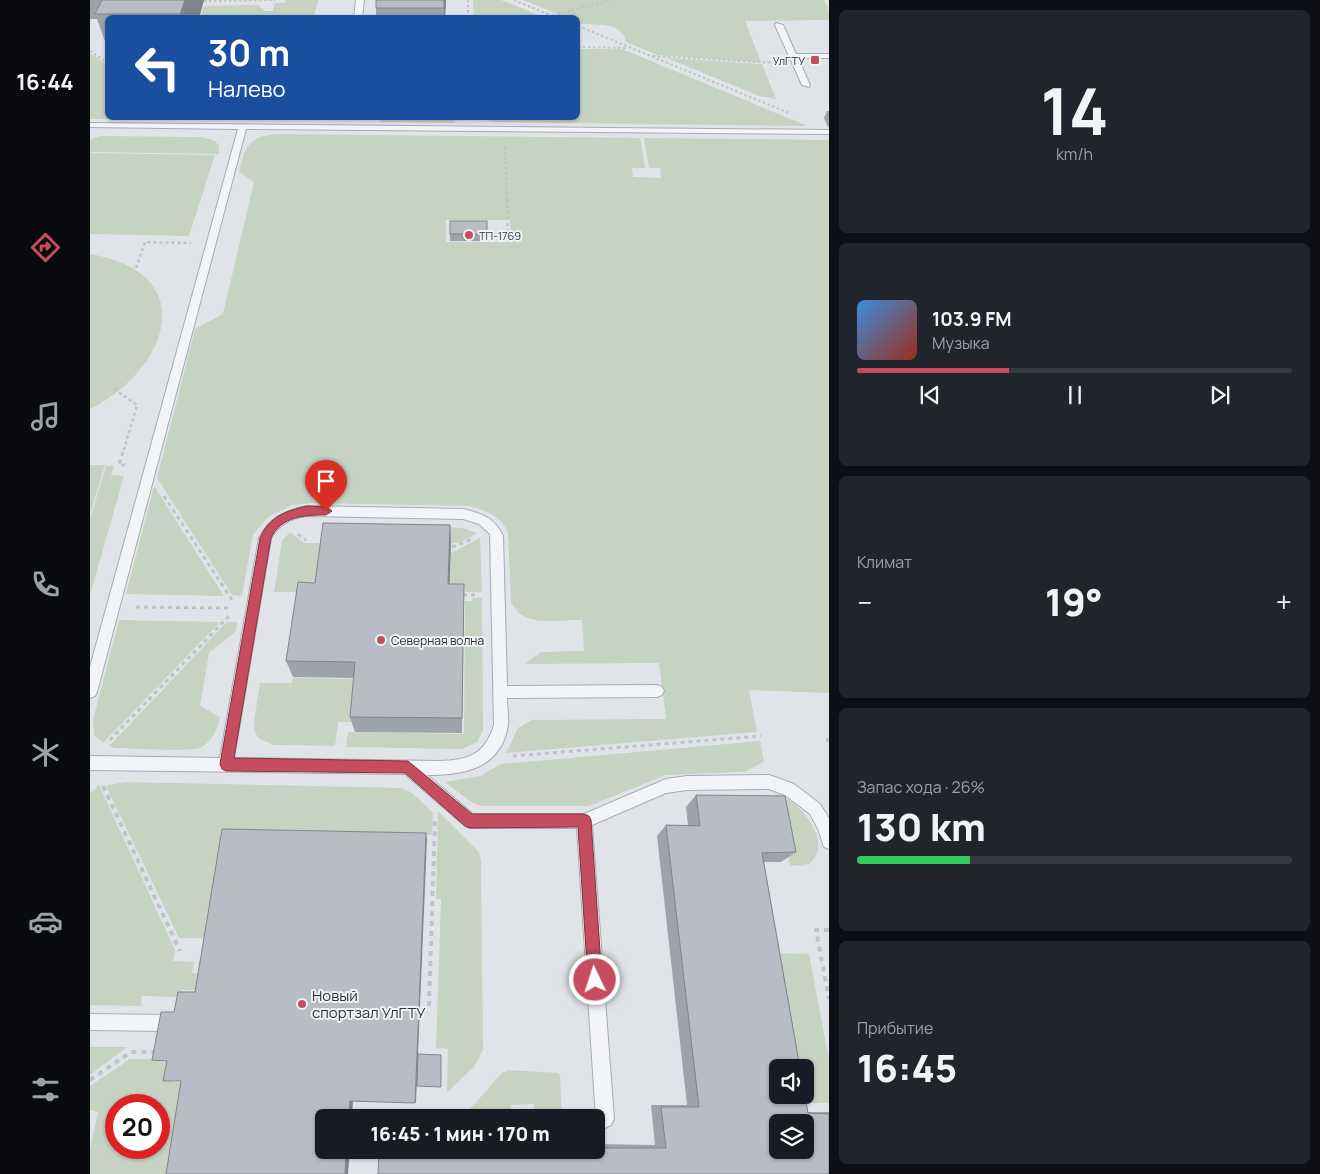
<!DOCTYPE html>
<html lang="ru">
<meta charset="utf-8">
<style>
body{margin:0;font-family:Manrope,sans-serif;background:#20242c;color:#f1f3f6;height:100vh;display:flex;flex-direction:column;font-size:19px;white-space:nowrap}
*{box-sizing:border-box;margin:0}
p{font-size:16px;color:#9ea1a6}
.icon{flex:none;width:28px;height:28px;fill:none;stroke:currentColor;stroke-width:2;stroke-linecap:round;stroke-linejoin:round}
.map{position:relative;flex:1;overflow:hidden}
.panel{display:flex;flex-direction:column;gap:10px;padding:10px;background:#0d0f14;width:491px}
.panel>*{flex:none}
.top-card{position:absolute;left:15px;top:15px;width:475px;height:105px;border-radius:8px;box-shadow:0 1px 4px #0004;background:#1a4fa0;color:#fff;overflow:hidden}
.tools{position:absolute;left:679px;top:1059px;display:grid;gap:10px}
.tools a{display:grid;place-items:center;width:45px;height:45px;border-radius:8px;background:#171b24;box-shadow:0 1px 4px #0004;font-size:25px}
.speed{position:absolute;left:15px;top:1094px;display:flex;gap:10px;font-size:25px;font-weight:700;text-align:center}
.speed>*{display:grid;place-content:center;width:65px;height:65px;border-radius:50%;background:#171b24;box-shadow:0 1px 4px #0004;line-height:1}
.speed .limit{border:8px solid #d22;background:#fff;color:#111}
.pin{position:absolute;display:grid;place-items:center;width:42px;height:42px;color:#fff;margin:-51px -21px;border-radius:50% 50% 50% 0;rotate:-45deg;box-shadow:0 0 5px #0007}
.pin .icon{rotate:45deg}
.me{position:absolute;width:55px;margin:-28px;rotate:356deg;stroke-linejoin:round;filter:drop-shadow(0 0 4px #0008)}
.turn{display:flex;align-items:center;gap:18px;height:105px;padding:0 20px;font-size:22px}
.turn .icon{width:65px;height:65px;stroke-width:2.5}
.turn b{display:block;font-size:35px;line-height:42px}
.big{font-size:38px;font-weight:800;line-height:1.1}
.panel .card{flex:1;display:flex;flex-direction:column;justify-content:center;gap:8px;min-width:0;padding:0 18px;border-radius:8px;background:#20242c}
.panel .dial{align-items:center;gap:0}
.dial b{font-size:65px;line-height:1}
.song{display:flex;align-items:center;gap:15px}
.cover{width:60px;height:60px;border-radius:8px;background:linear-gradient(135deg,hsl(210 70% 55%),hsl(10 70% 35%))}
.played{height:5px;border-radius:2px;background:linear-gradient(90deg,#c64d5f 35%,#363941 35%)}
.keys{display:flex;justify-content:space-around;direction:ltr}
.heat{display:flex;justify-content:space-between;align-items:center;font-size:28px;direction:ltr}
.charge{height:8px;border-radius:4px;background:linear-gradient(90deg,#34c759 26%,#363941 0)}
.trip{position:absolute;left:225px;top:1109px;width:290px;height:50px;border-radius:8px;background:#171b24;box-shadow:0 1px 4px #0004;font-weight:800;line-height:50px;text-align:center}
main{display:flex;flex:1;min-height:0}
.dock{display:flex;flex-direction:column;width:90px;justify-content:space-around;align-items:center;background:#090b0e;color:#9ea1a6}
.dock .icon{width:35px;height:35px}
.dock .selected{color:#c64d5f}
.dock b{font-size:22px;color:#f1f3f6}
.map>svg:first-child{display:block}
.green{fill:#c6d2c2;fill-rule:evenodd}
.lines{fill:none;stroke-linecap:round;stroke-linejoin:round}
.lane-casing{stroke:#a6abb2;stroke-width:2}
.path-far3{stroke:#bfc2c7;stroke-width:2;stroke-dasharray:2.5 2.5;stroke-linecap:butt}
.path-far2{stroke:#bfc2c7;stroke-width:2.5;stroke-dasharray:3 3;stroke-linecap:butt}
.path-far1{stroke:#bfc2c7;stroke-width:3;stroke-dasharray:4 4;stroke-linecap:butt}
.path{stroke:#bfc2c7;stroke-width:4;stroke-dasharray:5 5;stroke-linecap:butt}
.lane{fill:#f3f4f7;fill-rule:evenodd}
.wall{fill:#9ea3a9}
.shaded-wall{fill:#81848a}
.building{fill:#b8bdc5;stroke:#81848a;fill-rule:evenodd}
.route{fill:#c64d5f;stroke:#81323e}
.poi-dot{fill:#c64d5f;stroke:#f0f2f6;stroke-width:2}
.labels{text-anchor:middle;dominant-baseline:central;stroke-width:4;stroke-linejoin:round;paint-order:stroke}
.far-poi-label{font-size:11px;fill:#2a323f;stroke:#f0f2f6;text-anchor:end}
.poi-label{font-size:12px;fill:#2a323f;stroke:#f0f2f6;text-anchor:start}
.near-poi-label{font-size:15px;fill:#2a323f;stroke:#f0f2f6;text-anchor:start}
</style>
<main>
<nav class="dock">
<b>16:44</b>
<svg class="icon selected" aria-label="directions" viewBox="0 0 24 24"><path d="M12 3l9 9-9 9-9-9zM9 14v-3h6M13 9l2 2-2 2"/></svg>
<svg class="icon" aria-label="music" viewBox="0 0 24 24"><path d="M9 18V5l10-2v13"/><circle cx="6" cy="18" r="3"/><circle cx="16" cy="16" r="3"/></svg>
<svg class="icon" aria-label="phone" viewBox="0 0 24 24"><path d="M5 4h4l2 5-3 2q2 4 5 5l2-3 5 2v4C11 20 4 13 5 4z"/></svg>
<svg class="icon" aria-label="climate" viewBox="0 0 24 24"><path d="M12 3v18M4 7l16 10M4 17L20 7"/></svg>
<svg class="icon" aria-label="car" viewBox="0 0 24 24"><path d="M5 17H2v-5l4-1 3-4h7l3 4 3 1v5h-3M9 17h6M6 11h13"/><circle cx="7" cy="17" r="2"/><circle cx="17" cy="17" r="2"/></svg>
<svg class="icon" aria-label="filters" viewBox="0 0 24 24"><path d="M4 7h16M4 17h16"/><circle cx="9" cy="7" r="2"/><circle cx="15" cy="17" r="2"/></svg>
</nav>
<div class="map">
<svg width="739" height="1174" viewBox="0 0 739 1174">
<rect width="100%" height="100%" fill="#e0e4e8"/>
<g class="green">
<polygon points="196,0 228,0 224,17 110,17 114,6 168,5 175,11 183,11 185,3 195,3"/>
<polygon points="383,0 411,0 453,17 384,17"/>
<path d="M433,0H734L739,11V20L655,21L671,62H665L567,55L536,42C532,19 502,27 488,23V18L475,17Z"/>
<polygon points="488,49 532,49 717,126 402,122 389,118 488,118"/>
<polygon points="0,53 17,65 18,118 230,118 229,120 0,119"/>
<polygon points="577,58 672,64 686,99 669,96"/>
<polygon points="291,118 366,118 365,123 290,122"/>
<path d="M188,134L550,138L555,168H542L543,177L571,178L570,168H559L554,138L739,140V693L659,690L667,732L416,753L428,728L442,720L576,719L569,663L435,664L451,652L494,651L492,620C468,619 433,629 421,602L418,532C411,517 396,510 380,506L222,503L202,505L178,517L163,535L152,596L142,595L67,478L105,329L133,314L164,182L149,172C155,146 159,136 188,134ZM356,220H420L422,242H356Z"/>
<polygon points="10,136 112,137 125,141 129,146 129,154 0,152 0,140"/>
<polygon points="0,153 125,155 99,236 0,234"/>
<path d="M0,254C113,273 78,370 0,409Z"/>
<polygon points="0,465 15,465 0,515"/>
<polygon points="16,466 24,466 21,475 34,476 0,595 0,519"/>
<polygon points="64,486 134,596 36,594"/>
<polygon points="305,526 373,528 387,533 369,543 361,543 361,540"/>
<polygon points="200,532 214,543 237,543 230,592 184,592 192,541"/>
<polygon points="390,538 392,592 375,592 374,588 360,588 361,553"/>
<polygon points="382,598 392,598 393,730 387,742 372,749 256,747 258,732 374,734 375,601 382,601"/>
<polygon points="29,620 130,622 13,743 4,735 3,720"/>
<path d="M137,622H147L146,631L119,653L110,706L130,717C128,729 123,740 112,747C101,753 42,748 25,748L19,746Z"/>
<polygon points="203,678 268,679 264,722 248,722 245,746 184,745 168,738 164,729 164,722 170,683 202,683"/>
<polygon points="670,741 674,762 654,772 576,775 499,806 392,806 381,802 355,782 390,776 411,764"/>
<polygon points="34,782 312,788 323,794 343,813 342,835 137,832 120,938 89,938 16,786"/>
<polygon points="9,785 85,950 83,961 104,962 102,973 114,973 110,990 91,990 90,997 52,996 51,1006 0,1005 0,793"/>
<path d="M686,794C707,799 739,836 725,857C723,860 720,864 716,865C711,867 705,865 700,865Z"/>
<polygon points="348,811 389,852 391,861 393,1050 384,1067 357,1092 358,1049 346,1048 351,899 346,899"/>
<polygon points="678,953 719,954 739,1060 739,1103 703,1103 701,1095 715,1095 715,1068 697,1067"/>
<polygon points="0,1047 37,1047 0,1075"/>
<path d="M40,1059H70V1062L84,1063L80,1082L97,1083L82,1174H0V1149L8,1112L0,1110V1086ZM26,1105H69V1148H26Z"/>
<polygon points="418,1070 468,1073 470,1076 472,1117 445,1117 444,1104 421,1105 421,1117 373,1117 412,1073"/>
</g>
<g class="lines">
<g class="lane-casing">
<g id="lane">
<polygon points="266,0 274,0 272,18 264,18"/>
<polygon points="686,23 693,25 706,54 739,54 739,58 708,58 720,85 719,87 712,85 685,25"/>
<polygon points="0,123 739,130 739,134 156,129 7,692 5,696 0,698 0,667 148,129 0,127"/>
<path d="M217,506L373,509C391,513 405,518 413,536L417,686L567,685L572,687L574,691L572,695L567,697L417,698C417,707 419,717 418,725C411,769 374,775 337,775L383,814H494L576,779L597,776L679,775L704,784L730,804L739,818V849L734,847L728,829L720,814L695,795L679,789L597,790L576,793L502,825L524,1119L521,1125L515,1128L509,1125L506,1119L487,828H380L375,826L315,774L0,770V756L130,758L169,538C179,518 195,510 217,506ZM217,516L373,519L389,524L400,534L404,725C394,756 378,760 348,761L144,758L181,538C189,524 201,518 217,516Z"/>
<polygon points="0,1014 77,1015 83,1017 85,1023 83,1029 77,1031 0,1030"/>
</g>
</g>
<g class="path-far3">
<polyline points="378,0 378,18"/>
<polyline points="424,0 467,18"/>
<polyline points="114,1 185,0"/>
<polyline points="453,18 521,0"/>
<polyline points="488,26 699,113"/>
<polyline points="488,47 537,48"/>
<polyline points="0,51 18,63"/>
<polyline points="563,56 686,63"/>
<polyline points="415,147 417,200"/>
</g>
<g class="path-far2">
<polyline points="417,199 418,236"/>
<polyline points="46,268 55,242 101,243"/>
<polyline points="24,389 47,405 33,453"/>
</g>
<g class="path-far1">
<polyline points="33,452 29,465 39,465"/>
<polyline points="74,496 142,600"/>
<polyline points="208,534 216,540"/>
<polyline points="362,547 382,539"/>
<polyline points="373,595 387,595"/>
<polyline points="46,607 142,608"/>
<polyline points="737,738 739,745"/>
<polyline points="20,740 139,616"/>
<polyline points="423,756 671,736"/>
</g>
<g class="path">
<polyline points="13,786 90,951"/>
<polyline points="739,930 726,930 739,999"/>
<polyline points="339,1006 345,821"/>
<polyline points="0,1080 41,1052 66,1052"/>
</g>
<use href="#lane" class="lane"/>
</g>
<g class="wall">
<polygon points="0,0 114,0 109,18 18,18 18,47 17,47 7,19 0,19"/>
<polygon points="356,0 355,18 286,18 286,8"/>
<polygon points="737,111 739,111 739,127 738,127 734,118"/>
<polygon points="360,221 397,234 397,241 360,241"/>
<polygon points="360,525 361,545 359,584 374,584 372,733 265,732 260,717 264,678 203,677 196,661 225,583"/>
<polygon points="606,795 706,852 691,862 674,862 718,1112 739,1112 739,1174 506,1150 506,1144 565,1145 561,1105 597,1105 567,836 576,825 598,825 596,807"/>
</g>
<g class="shaded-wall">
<polygon points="95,0 114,0 109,18 91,18 90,14"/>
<polygon points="354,0 356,0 355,18 354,18"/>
<polygon points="360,525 361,545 359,602 358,584"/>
<polygon points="336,833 337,839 326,1102 325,1103"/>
<polygon points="260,1101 263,1101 262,1118 259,1118"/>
<polygon points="256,1150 260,1150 258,1174 255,1174"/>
</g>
<g class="building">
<polygon points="12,0 95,0 90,14 5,14"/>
<rect x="286" y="0" width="68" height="8"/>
<rect x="360" y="221" width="37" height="13"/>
<polygon points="233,523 360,525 358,584 374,584 372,718 260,717 265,662 196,661 208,582 225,583"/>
<path d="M606,795L695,796L706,852L672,853L710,1068H688V1095H715L718,1113L739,1114V1174H288L289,1150H506V1148H576L571,1107H609L576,825L610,826ZM688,1122H715V1150H688Z"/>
<polygon points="132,829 336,833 325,1103 260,1101 259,1118 234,1118 234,1150 256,1150 255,1174 76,1174 91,1081 73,1081 77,1061 62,1060 71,1012 84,1012 88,992 105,992"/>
<polygon points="328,1054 351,1055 351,1087 327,1086"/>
</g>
<path class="route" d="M217,506L236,507L242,511L236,515C215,515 191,516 181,538L144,758L318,761L382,814H494L499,816L501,820L512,980L510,985L505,987L500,985L498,980L488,827L380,828L375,826L315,773L136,771L132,769L130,764L170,538C179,517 195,511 217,506Z"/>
<g class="poi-dot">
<rect x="720" y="55" width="10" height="10" rx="2.5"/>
<circle cx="379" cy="235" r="5"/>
<circle cx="291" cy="640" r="5"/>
<circle cx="212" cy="1004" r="5"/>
</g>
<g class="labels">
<g class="far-poi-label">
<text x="715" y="60">УлГТУ</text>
<text x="389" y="235" text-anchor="start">ТП-1769</text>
</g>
<g class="poi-label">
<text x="301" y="640">Северная волна</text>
</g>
<g class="near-poi-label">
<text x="222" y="995">Новый<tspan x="222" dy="17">спортзал УлГТУ</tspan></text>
</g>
</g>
</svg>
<div class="tools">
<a><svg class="icon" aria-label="sound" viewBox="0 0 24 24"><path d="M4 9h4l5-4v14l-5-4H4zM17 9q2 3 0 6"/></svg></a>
<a><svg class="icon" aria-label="layers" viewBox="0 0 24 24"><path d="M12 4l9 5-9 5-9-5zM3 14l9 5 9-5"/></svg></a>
</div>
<div class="speed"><div class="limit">20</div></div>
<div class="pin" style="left:236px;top:511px;background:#d93025"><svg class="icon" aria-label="arrive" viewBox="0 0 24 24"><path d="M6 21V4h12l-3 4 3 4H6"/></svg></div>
<svg class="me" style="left:505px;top:980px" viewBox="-20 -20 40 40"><circle r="17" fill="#c64d5f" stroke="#fff" stroke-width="3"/><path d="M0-11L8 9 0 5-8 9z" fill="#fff"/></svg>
<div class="trip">16:45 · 1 мин · 170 m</div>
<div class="top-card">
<div class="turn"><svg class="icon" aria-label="left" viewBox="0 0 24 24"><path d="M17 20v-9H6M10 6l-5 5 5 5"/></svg><div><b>30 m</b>Налево</div></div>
</div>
</div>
<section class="panel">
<div class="card dial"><b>14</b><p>km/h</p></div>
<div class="card">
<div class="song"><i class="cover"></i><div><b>103.9 FM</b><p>Музыка</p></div></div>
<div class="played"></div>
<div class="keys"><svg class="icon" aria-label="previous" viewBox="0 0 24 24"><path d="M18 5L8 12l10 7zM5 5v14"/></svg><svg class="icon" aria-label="pause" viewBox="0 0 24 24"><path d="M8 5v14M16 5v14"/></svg><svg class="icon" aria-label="next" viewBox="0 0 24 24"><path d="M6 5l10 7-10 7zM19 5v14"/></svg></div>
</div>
<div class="card"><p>Климат</p>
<div class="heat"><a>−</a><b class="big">19°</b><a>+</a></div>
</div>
<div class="card"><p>Запас хода · 26%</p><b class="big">130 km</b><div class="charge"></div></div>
<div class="card"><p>Прибытие</p><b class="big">16:45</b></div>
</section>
</main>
